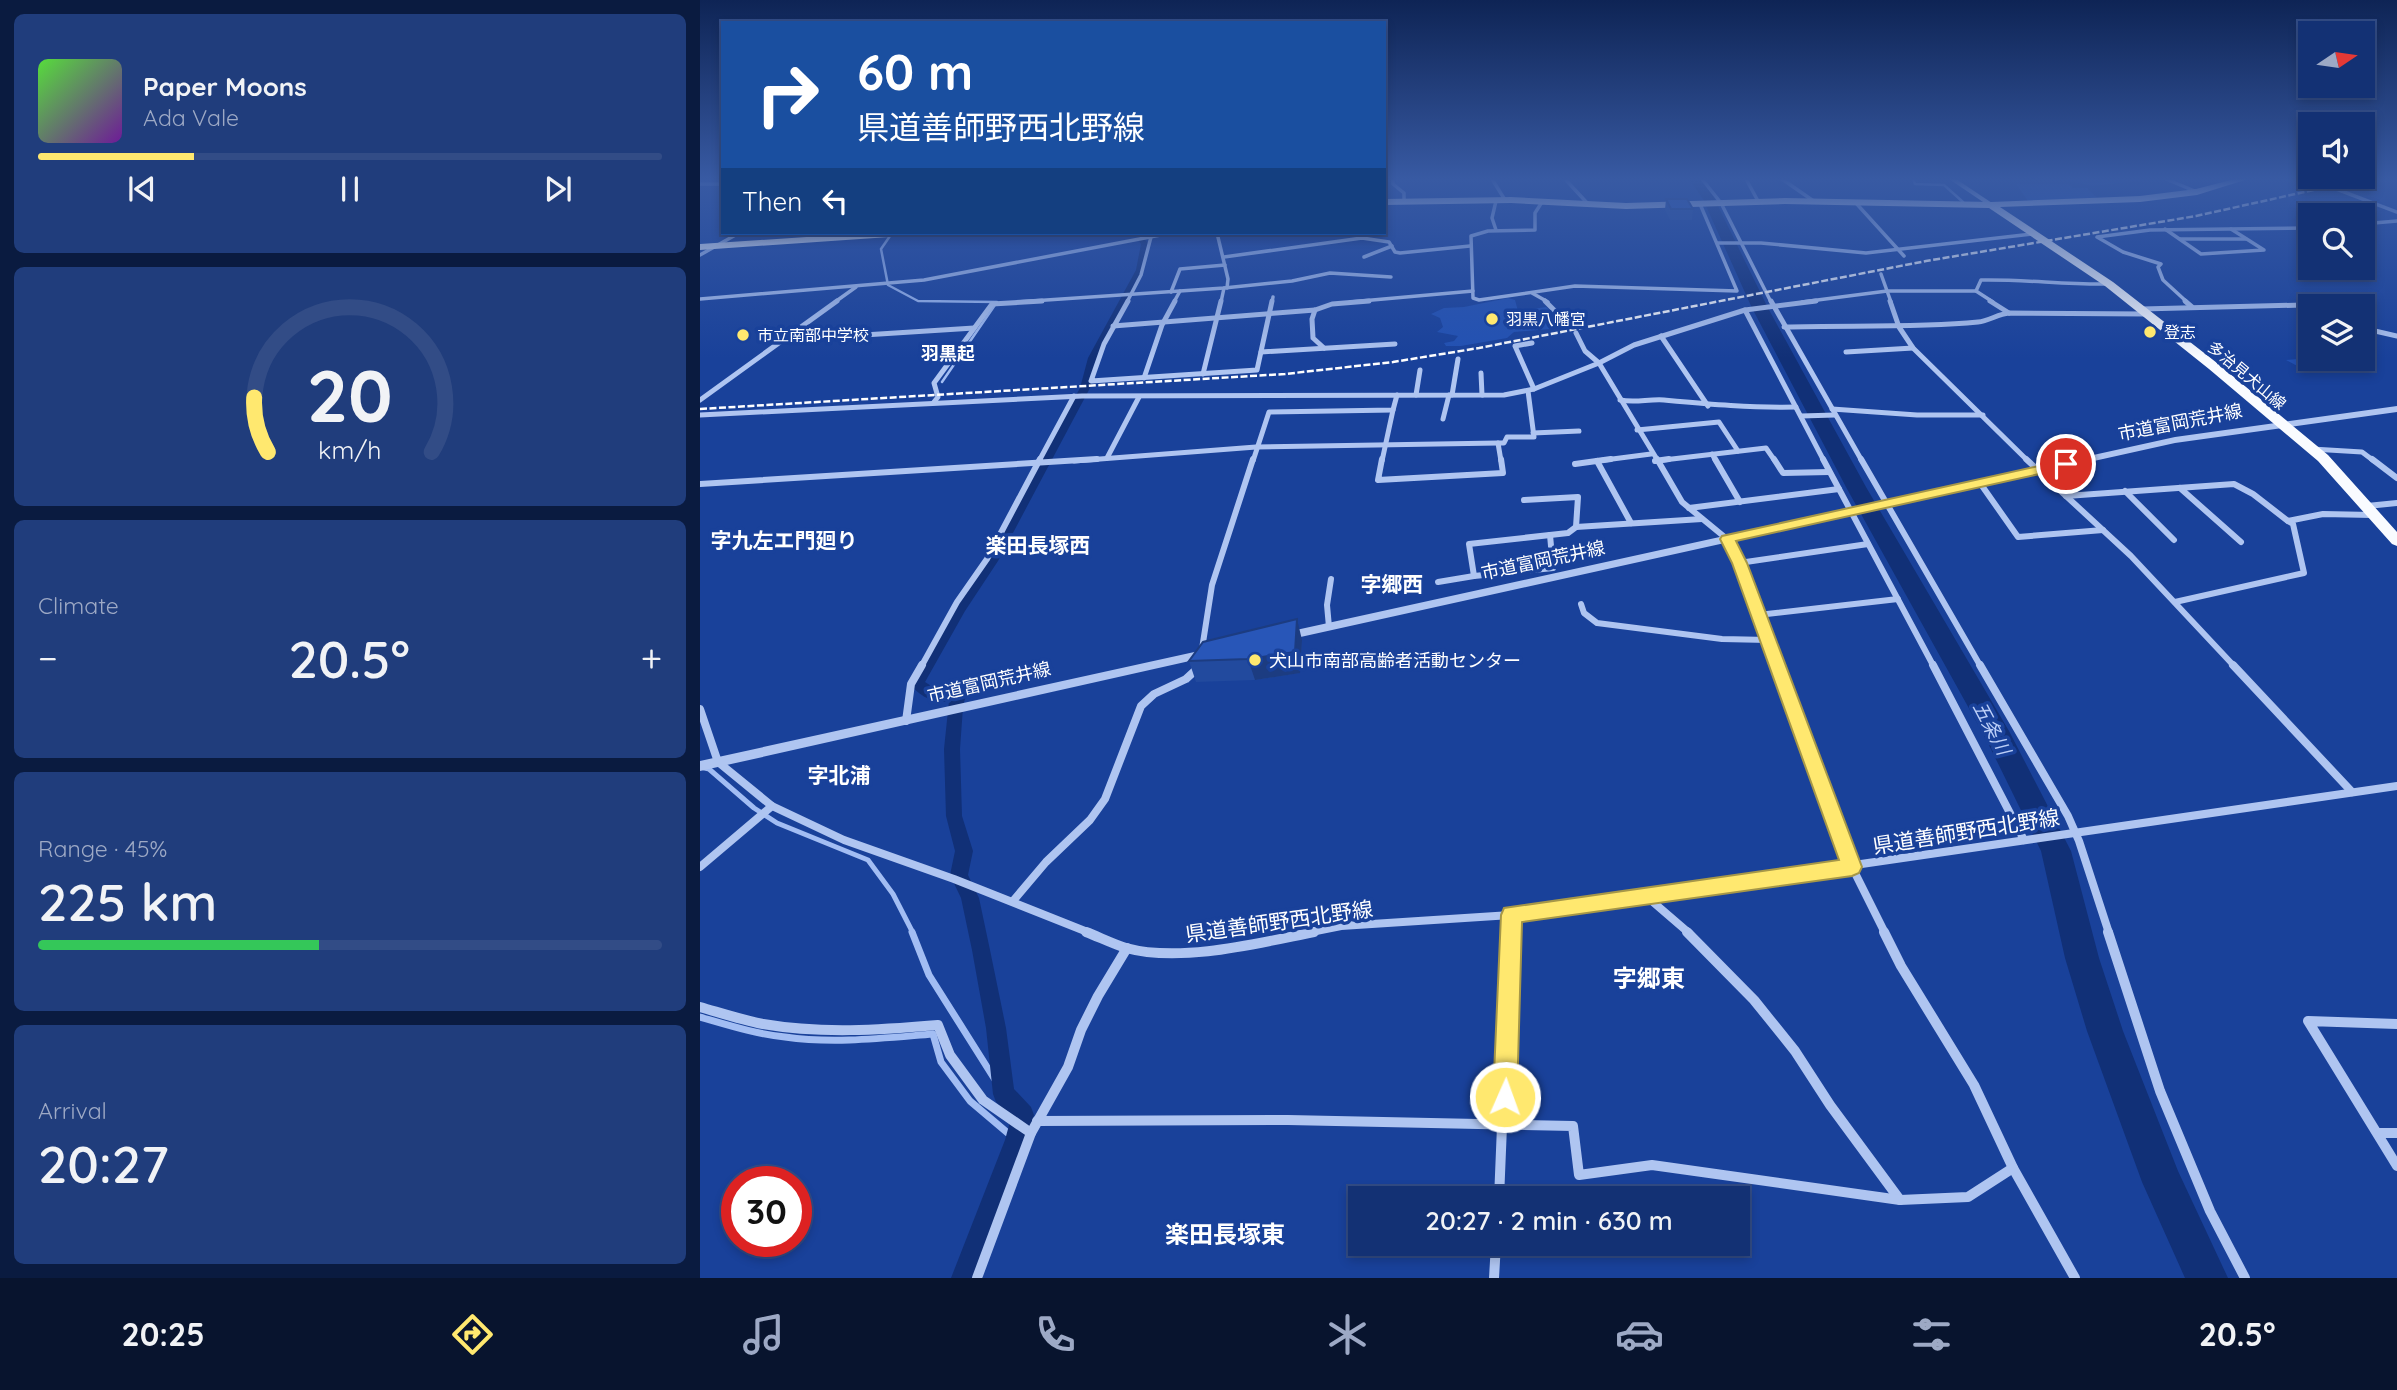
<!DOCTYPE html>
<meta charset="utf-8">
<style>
body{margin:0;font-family:Quicksand,"Noto Sans JP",sans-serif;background:#203d7c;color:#f1f3f6;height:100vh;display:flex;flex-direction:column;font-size:26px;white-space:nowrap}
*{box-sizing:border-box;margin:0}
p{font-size:23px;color:#9da9c5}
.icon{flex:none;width:38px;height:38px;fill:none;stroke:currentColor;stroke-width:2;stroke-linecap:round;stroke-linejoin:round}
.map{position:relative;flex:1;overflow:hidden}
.panel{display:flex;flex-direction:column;gap:14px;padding:14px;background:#0a1b40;width:700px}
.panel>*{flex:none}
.banner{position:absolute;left:21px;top:21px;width:665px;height:214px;border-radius:0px;box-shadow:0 4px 10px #0003,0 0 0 2px #324c86;background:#1a4fa0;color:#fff;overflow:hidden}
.needle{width:46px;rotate:77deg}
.tools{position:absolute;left:1598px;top:21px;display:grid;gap:14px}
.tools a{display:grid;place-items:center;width:77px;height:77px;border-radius:0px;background:#133174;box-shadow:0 4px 10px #0003,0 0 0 2px #324c86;font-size:35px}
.speed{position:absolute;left:21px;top:1166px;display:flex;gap:14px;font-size:35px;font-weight:700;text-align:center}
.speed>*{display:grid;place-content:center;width:91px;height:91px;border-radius:50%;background:#133174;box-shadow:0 4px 10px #0003,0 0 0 2px #324c86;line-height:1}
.speed .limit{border:10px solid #d22;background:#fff;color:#111}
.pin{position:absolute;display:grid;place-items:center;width:60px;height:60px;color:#fff;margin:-30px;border:4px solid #fff;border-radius:50%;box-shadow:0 2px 7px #0007}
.me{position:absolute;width:77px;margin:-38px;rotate:2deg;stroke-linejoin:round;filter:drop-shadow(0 0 5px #0008)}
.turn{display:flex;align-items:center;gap:24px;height:147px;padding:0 21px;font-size:32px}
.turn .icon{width:91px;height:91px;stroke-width:2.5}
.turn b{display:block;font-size:49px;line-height:60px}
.then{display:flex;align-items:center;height:66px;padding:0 21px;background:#0003;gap:14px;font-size:26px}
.big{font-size:52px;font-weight:600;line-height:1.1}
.panel .card{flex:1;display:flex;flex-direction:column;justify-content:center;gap:10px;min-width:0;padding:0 24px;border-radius:10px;background:#203d7c}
.panel .dial{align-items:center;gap:0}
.dial svg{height:182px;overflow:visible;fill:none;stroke:#324c86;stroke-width:7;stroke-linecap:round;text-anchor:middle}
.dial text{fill:#f1f3f6;stroke:none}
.song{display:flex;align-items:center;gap:21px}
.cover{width:84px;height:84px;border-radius:10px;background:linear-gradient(135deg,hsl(110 70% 55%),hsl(280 70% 35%))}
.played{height:7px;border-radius:4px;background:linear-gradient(90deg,#ffe86f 25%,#324c86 25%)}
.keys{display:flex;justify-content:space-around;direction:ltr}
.heat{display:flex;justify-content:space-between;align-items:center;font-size:38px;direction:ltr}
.charge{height:10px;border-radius:5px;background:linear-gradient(90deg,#34c759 45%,#324c86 0)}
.trip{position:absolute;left:648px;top:1186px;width:402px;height:70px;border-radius:0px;background:#133174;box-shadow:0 4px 10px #0003,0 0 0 2px #324c86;font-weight:600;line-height:70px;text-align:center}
.dock{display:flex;height:112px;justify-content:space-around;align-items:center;background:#08142e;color:#9da9c5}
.dock .icon{width:49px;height:49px}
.dock .on{color:#ffe86f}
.dock b{font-size:32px;color:#f1f3f6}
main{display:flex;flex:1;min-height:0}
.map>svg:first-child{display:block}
.green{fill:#2251b3}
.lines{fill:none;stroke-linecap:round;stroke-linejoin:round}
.stream-far2{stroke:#a2bdf3;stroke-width:2.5}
.stream-far1{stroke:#a2bdf3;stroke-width:5}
.stream{stroke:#a2bdf3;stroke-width:7}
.canal{fill:#113077;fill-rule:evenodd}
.river{fill:#113077;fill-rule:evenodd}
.minor-far4{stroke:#afc5f1;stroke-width:3.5}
.minor-far3{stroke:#afc5f1;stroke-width:5}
.minor-far2{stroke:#afc5f1;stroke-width:6}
.minor-far1{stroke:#afc5f1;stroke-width:8}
.minor{stroke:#afc5f1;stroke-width:10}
.tertiary{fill:#afc5f1;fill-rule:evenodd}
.secondary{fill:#dde7fc;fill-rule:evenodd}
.primary{fill:#f9fbff;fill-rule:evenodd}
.rail{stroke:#fff;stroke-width:2.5;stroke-dasharray:7 2.5;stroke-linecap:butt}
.wall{fill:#224a9e}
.shaded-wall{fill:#1c3c81}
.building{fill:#2856b8;stroke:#1c3c81;stroke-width:2}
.route{fill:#ffe86f;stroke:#a69748;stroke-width:2}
.poi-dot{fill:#ffe86f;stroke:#19419a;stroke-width:2.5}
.labels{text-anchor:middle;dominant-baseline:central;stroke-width:7;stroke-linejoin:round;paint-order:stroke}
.far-poi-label{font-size:16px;fill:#fff;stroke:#19419a;text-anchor:start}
.far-street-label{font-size:16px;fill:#fff;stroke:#19419a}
.far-quarter-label{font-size:18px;font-weight:bold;fill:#fff;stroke:#19419a}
.street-label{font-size:18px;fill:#fff;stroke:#19419a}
.poi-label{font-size:18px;fill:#fff;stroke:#19419a;text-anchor:start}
.water-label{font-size:19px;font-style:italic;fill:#bccff8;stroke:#19419a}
.quarter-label{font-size:21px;font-weight:bold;fill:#fff;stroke:#19419a}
.near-street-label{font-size:21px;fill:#fff;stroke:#19419a}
.near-quarter-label{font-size:24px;font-weight:bold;fill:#fff;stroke:#19419a}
</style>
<main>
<section class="panel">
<div class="card">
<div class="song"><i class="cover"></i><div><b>Paper Moons</b><p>Ada Vale</p></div></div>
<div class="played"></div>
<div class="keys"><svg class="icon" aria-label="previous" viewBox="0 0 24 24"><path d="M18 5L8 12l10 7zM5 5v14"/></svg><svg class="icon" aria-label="pause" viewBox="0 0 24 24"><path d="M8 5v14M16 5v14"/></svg><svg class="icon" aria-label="next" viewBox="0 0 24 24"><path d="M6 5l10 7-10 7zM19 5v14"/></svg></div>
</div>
<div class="card dial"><svg viewBox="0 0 100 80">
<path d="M14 69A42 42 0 1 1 86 69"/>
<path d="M14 69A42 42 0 0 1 8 45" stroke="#ffe86f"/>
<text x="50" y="56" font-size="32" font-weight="700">20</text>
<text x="50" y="72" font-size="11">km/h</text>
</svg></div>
<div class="card"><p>Climate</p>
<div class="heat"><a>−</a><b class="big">20.5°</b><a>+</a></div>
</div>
<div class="card"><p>Range · 45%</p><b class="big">225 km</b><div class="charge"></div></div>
<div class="card"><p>Arrival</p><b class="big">20:27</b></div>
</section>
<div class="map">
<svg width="1697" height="1278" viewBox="0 0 1697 1278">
<rect width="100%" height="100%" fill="#19419a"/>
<g class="green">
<polygon points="1360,179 1454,179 1393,186"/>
<polygon points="1316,184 1369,184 1373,188 1387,188 1397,198 1328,201"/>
<polygon points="808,298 815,300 818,311 846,307 866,324 861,328 814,332 807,338 761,346 746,346 744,343 754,341 758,336 737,332 743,327 740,318 731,314 744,308 764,307"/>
<polygon points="1610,358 1638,359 1661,370 1609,372 1586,360"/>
</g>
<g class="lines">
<g class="stream-far2">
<polyline points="1213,179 1215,184 1244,185 1263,202"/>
<polyline points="190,236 181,249 188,285 218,301 297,302 242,382"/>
</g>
<polyline class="stream-far1" points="0,767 9,769 54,808 77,823 168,860 193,894 213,933"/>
<g class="stream">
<polyline points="212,932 229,975 304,1094"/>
<path d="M0,1017C28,1025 56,1034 85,1037C134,1044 184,1038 233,1034L241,1062L270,1101L316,1140"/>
</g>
<path class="canal" d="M441,236L449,244L444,270L398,358L390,388L298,561L265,611L225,682L241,692L259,689L264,690L266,694L263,707L260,749L262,816L273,851L268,875L279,898L290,950L306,1028L314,1089L331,1107L334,1115L327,1140L277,1268L283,1278H251L305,1140L311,1118L296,1102L293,1094L286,1028L272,950L261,898L250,875L255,851L246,816L244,749L249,701C234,704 219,696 210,684L252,610L286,561L380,388L388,358L436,270L441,244L437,238Z"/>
<g class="river">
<polygon points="989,179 1001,179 1015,199 1013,202 1005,202"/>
<polygon points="1012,202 1018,206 1068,308 1166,487 1309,731 1371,851 1399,958 1423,1031 1478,1171 1528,1278 1485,1278 1442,1182 1387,1031 1365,958 1341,851 1286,739 1146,487 1052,308 1006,206"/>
</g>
<g class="minor-far4">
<polyline points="693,179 693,184 704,193 704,201"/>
<polyline points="792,179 805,200"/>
<polyline points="865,179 889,205"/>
<polyline points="1002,179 1021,203 1071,302"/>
<polyline points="1046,179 1058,201"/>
<polyline points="1082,179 1115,202"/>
<polyline points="1466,179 1497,192"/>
<polyline points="1610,179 1697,212"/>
<polyline points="0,184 23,184"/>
<polyline points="796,201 792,218 796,230"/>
<polyline points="842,202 835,213 835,230 788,231 771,236 773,298 779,300 875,286 1037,291 1000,204"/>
<polyline points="1155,202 1204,256"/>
<polyline points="1662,224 1697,221"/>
<polyline points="1465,229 1501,254 1564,250 1531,229"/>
<polyline points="517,233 528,279 527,288"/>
<polyline points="1480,239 1546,239"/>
<polyline points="1017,243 1061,243 1166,253 1332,234"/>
<polyline points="0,255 39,233"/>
<polyline points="524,257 662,238 689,242 695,252 700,253 770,246"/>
<polyline points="664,257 692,246"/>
<polyline points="1181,274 1191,302"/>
<path d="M1276,291L1281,280C1324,279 1366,285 1409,284"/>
<polyline points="471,292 480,269 525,265"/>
<polyline points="832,293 848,302"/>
<polyline points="0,299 224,280 471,233"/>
<polyline points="135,302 156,287"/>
<polyline points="317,302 524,288 592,281 630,273 691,277"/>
<polyline points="427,302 441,275 451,237"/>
<polyline points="474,302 480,291"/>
<polyline points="521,302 524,288"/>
<polyline points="572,302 573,297"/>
<polyline points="650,302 773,291"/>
<polyline points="1102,302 1187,291 1276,291 1293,302"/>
<polyline points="1487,302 1463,280 1458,267 1461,264 1423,252 1397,237 1450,230 1610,228"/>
</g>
<g class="minor-far3">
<polyline points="428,301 404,344 391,381 557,370 572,301"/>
<polyline points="845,301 872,328"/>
<polyline points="1071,301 1162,461"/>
<polyline points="1190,301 1199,327 1213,348 1328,461"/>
<polyline points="1290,301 1309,313"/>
<polyline points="1485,301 1492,307"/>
<polyline points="1442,309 1603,305 1610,308"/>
<polyline points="615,310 612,319 613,338 624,348"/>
<polyline points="1045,310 1124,461"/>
<polyline points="413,326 615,310 632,304 669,301"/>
<path d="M1084,327C1149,325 1214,328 1278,322C1289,321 1298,314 1309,313L1447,314"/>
<polyline points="1662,328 1697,336"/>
<polyline points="876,333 885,351 899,363 958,461"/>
<polyline points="961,336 1008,406"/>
<polyline points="85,340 274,328"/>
<polyline points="832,343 815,346 834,389"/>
<polyline points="561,352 695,344"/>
<polyline points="1146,352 1213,348"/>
<polyline points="781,373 782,395"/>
<polyline points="503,374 521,301"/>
<polyline points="444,378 462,325 475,301"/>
<polyline points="716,395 720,370"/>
<polyline points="752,395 758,359"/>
<polyline points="0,400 137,301"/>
<path d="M920,400C935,403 948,399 964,400C1008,404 1051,408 1096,407"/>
<polyline points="234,402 238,397 234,383 292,304 342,301"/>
<polyline points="1132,409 1217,415 1283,415"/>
<polyline points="0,415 382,396 804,395 834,389 899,363 934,345 1045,310 1116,301"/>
<polyline points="1101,416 1135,415"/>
<polyline points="743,419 749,395"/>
<polyline points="937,430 1019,422 1038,451"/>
<polyline points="833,433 879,431"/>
<polyline points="1612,449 1662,452 1674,461"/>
<polyline points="1012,454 1016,461"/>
<polyline points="407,458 439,397"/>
<polyline points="339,461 374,396"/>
<polyline points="374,461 556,447 798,443"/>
<polyline points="553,461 569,412 693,410 697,395"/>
<polyline points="682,461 693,410"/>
<polyline points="801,461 798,443 804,443 807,437 834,437 828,391"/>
<polyline points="897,461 951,454"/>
<polyline points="955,461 1066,448 1075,461"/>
</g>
<g class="minor-far2">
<polyline points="682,459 678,480 803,473 801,459"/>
<polyline points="957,459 982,502 1027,539 1039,563 1078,667"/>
<polyline points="1015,459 1040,502"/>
<polyline points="1074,459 1083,473 1129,472"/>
<polyline points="1123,459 1234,667"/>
<polyline points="1161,459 1281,667"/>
<polyline points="1326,459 1431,556 1535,667"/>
<polyline points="1672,459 1697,478"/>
<polyline points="897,461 931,523"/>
<polyline points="955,461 969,459"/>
<polyline points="875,464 911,459"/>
<polyline points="1280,483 1318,537 1403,530"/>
<polyline points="0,484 397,459"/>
<polyline points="1480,488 1541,542"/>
<polyline points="1425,491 1474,540"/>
<polyline points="1366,496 1534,484 1553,494 1588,521"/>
<polyline points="824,500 878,497 876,527"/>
<polyline points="1667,506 1697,503"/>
<polyline points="989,508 1139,489"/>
<polyline points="1039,563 1168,544"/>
<polyline points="774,576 853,568 850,535"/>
<polyline points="738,582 774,576 769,544 868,533 876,527 1002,519"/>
<polyline points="1475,602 1604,573 1593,524 1588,521 1623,514 1672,515"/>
<polyline points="881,604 884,613 897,623 1022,639 1068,640"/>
<polyline points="1058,615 1198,599"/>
<polyline points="629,627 627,605 631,579"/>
<polyline points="502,649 512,585 553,459"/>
<polyline points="221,667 257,602 287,559 340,459"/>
</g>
<g class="minor-far1">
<polyline points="1077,665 1152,867 1185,933"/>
<polyline points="1233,665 1324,840"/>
<polyline points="1280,665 1368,816 1379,841 1409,933"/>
<polyline points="1533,665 1652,792"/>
<polyline points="0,709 18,762 72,806 144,840 254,879 390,933"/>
<polyline points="206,721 211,684 222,665"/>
<polyline points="0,867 72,806"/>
<polyline points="946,896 989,933"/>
<polyline points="313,901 346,862 390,820 405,799 441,706 454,694 486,679 499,667"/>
<polyline points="606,933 641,926 811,915 1697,786"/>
<polyline points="810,933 811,915"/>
</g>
<g class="minor">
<path d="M386,932C399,937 413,944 426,948C481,963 559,943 614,932"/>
<polyline points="987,932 1054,1000 1095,1051 1130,1105 1200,1200"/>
<polyline points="1184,932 1201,966 1274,1085 1313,1168 1375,1278"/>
<polyline points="1408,932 1460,1091 1510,1211 1545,1278"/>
<path d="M0,1007C21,1013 42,1020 63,1024C121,1034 180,1030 238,1025L250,1055L283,1100L331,1133"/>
<polyline points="1697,1024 1608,1021 1697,1166"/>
<polyline points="337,1121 588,1120 873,1126 879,1175 952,1165 1200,1200 1268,1197 1313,1168"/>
<polyline points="1678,1133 1697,1133"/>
<polyline points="799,1199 810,932"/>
<polyline points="277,1278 331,1133 368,1067 381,1030 398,996 427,948"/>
<polyline points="794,1278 796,1244"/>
</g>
<g class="tertiary">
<polygon points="1697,406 1697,412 1475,443 587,640 581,636 587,632 1475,437"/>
<polygon points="508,649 514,653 512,656 0,771 0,761"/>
</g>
<polygon class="secondary" points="1249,179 1256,179 1295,205 1289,206"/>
<g class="primary">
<polygon points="1535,179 1548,179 1497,195 1440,202 1300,207 1413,282 1517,363 1628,455 1697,532 1697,546 1692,544 1618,461 1509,369 1405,286 1289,208 1085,204 926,209 811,203 684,205 684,199 811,197 926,203 1085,198 1291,202 1440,196 1496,189"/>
<polygon points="166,233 209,233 204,236 0,250 0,244"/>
</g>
<polyline class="rail" points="0,409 585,374 693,362 779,348 1226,261 1496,216 1663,179"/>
</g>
<g class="wall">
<polygon points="966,199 993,209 992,220 970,220 965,210"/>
<polygon points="602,640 600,673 555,680 496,682 489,661"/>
</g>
<polygon class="shaded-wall" points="597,619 602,640 600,673 555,680 548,659"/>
<g class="building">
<polygon points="966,199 987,199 993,209 971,209"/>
<polygon points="597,619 595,652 548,659 489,661 503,642"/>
</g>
<linearGradient id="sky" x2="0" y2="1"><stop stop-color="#0e2455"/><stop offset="0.5" stop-color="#385aa3"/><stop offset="1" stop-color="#385aa3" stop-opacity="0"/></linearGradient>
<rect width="1697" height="358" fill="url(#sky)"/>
<polygon class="route" points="1366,460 1373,464 1371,467 1036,541 1047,563 1162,867 1159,873 1152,876 822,922 817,1097 814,1106 805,1109 796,1106 793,1097 801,915 804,908 1139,860 1032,563 1020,539 1022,536"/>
<g class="poi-dot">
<circle cx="792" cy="319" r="7"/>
<circle cx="1450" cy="332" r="7"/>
<circle cx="43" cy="335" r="7"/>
<circle cx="555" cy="660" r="7"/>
</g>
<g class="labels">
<g class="far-poi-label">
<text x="806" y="319">羽黒八幡宮</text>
<text x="1464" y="332">登志</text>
<text x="57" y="335">市立南部中学校</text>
</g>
<g class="far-street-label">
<text transform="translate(1547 375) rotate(40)">多治見犬山線</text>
</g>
<g class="far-quarter-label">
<text x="248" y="353">羽黒起</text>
</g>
<g class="street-label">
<text transform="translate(1480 422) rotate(-11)">市道富岡荒井線</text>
<text transform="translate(843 560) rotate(-12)">市道富岡荒井線</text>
<text transform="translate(289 682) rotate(-13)">市道富岡荒井線</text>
</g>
<g class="poi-label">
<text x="569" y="660">犬山市南部高齢者活動センター</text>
</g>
<g class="water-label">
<text transform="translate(1292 728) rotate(62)">五条川</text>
</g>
<g class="quarter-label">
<text x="84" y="540">字九左エ門廻り</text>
<text x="338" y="545">楽田長塚西</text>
<text x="692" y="584">字郷西</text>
<text x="139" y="775">字北浦</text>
</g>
<g class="near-street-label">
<text transform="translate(1266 831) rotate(-9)">県道善師野西北野線</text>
<text transform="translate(579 921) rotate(-8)">県道善師野西北野線</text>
</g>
<g class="near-quarter-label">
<text x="949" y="978">字郷東</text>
<text x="525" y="1234">楽田長塚東</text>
</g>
</g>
</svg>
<div class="tools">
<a><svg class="needle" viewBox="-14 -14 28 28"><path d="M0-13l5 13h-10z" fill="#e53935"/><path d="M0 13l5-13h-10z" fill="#9da9c5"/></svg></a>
<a><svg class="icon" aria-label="sound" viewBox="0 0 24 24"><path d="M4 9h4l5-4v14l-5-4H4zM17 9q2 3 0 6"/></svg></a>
<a><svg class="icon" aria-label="search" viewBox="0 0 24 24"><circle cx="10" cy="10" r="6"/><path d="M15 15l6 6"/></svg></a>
<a><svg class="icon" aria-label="layers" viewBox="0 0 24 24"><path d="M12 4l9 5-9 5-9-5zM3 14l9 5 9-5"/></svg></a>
</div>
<div class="speed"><div class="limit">30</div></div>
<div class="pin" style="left:1366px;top:464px;background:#d93025"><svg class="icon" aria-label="arrive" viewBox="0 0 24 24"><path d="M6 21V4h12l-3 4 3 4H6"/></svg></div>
<svg class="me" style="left:805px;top:1097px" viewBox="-20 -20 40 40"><circle r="17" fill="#ffe86f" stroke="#fff" stroke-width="3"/><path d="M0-11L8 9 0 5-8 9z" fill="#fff"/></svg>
<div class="trip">20:27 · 2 min · 630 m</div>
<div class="banner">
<div class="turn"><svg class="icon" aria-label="right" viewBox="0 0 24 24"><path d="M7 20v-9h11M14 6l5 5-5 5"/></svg><div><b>60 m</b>県道善師野西北野線</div></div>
<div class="then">Then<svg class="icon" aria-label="left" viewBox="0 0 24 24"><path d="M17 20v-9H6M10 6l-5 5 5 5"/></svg></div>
</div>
</div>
</main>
<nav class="dock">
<b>20:25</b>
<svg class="icon on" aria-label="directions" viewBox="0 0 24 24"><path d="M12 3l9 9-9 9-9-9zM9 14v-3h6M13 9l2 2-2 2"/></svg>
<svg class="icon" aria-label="music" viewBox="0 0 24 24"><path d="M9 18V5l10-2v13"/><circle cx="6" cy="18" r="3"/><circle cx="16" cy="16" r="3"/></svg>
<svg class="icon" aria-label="phone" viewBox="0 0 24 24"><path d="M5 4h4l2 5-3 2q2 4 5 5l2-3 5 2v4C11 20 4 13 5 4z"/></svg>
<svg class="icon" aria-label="climate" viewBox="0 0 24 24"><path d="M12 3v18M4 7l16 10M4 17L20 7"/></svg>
<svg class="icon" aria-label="car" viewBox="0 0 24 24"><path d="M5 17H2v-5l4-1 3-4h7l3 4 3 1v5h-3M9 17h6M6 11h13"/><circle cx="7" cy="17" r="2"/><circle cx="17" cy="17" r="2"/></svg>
<svg class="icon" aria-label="filters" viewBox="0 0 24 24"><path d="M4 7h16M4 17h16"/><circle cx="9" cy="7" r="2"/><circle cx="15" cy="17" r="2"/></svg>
<b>20.5°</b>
</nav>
